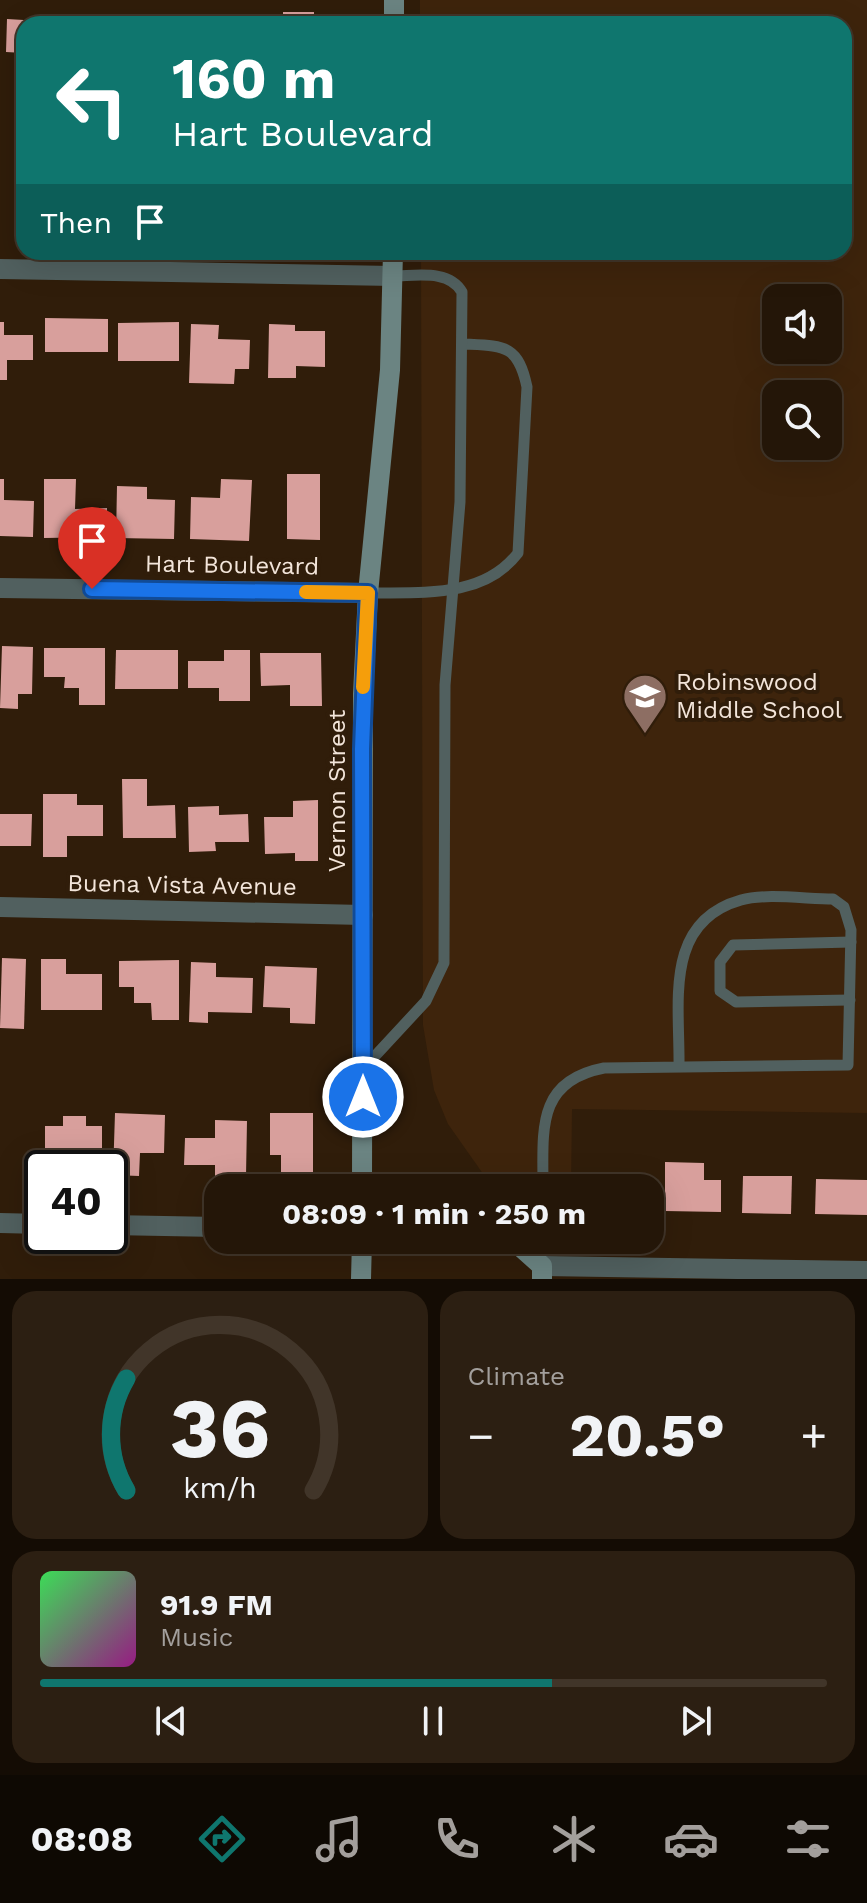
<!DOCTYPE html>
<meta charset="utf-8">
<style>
body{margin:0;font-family:"Work Sans",sans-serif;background:#2c1f12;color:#f1f3f6;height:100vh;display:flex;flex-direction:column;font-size:30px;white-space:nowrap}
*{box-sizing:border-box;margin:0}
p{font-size:26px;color:#a39f9c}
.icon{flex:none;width:44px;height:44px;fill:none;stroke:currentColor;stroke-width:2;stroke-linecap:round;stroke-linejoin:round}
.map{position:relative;height:1279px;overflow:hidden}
.details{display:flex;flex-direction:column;gap:12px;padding:12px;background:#140c04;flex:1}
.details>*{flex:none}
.guide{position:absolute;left:16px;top:16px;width:836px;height:244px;border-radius:24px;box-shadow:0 8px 32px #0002,0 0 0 2px #413529;background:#0f766e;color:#fff;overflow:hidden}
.buttons{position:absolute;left:762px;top:284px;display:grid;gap:16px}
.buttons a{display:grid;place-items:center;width:80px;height:80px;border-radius:16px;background:#241608;box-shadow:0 8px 32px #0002,0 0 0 2px #413529;font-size:40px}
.speed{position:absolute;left:24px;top:1150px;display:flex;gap:16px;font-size:40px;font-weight:700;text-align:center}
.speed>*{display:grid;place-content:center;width:104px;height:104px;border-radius:50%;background:#241608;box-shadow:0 8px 32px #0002,0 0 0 2px #413529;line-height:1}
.speed .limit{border:4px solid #111;border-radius:12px;background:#fff;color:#111}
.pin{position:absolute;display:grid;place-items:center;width:68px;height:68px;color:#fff;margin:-82px -34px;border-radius:50% 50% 50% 0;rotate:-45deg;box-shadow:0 0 8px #0007}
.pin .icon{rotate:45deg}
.me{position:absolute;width:88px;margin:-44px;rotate:0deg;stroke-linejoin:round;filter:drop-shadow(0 0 6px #0008)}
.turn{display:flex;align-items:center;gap:28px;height:168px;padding:0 24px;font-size:36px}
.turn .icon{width:104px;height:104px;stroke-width:2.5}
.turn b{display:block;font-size:56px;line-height:68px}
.then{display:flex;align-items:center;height:76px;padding:0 24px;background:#0003;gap:16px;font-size:30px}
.big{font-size:60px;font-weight:700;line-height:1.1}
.details .card{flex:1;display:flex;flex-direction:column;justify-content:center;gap:12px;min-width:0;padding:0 28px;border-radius:24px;background:#2c1f12}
.details .dial{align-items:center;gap:0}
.dial svg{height:208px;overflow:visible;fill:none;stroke:#413529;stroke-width:7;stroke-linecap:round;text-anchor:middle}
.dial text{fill:#f1f3f6;stroke:none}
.song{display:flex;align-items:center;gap:24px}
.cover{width:96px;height:96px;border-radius:12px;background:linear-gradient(135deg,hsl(130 70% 55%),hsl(310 70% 35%))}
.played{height:8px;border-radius:4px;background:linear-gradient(90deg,#0f766e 65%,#413529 65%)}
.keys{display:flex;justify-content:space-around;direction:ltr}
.heat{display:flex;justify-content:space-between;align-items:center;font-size:44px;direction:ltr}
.details .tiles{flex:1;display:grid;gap:12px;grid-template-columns:1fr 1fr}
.card:last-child{grid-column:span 2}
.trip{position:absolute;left:204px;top:1174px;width:460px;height:80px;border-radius:24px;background:#241608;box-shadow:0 8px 32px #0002,0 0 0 2px #413529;font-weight:700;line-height:80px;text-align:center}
.tabs{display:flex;height:128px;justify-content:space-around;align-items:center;background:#0e0903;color:#a39f9c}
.tabs .icon{width:56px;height:56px}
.tabs .selected{color:#0f766e}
.tabs b{font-size:36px;color:#f1f3f6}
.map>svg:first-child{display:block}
.built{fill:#3e240c;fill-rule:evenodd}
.building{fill:#d89f9c}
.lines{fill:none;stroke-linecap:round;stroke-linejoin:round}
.lane{stroke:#51605f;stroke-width:11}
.street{stroke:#51605f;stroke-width:20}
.secondary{stroke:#6b8482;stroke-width:20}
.route-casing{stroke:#114b97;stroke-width:20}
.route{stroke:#1a73e8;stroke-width:14}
.slow{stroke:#f59e0b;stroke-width:14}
.labels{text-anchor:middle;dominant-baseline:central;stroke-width:8;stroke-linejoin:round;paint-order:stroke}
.street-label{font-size:24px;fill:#f3e5da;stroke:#301d0a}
.poi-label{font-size:24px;fill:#f3e5da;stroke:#301d0a;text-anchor:start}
</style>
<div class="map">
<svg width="867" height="1279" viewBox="0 0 867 1279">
<rect width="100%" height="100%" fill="#301d0a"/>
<path class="built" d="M420,0H867V1113L572,1109L571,1188H493L448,1124L434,1090L423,1025L421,252H844V24H420ZM776,298H828V350H776ZM776,394H828V446H776Z"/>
<g class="building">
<rect x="283" y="12" width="31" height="12"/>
<polygon points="7,19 57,22 57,24 24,24 24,53 6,52"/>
<polygon points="45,318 108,319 108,352 45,352"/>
<polygon points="0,322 4,322 4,335 33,335 33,360 7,360 7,380 0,380"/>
<polygon points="179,322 179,361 118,361 118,323"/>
<polygon points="191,324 219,325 218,339 250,340 249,369 235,369 234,384 189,383"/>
<polygon points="269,324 295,325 295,331 325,331 325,367 296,366 296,378 268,378"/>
<polygon points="287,474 320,474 320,540 287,539"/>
<polygon points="0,479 4,479 4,500 34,501 33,537 0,536"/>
<polygon points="44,479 76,479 75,509 107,508 107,537 44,538"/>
<polygon points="221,479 252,480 249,541 190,539 191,497 220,498"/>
<polygon points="117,486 147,487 147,499 175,500 174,539 116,538"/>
<polygon points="2,646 33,647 32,694 18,694 18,709 0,708"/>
<polygon points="44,648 105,648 105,705 79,705 79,688 64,688 65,677 44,677"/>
<polygon points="116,650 178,650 178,689 115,689"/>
<polygon points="224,650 250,650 250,701 219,701 219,688 188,688 188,661 224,661"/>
<polygon points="260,653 321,653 322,706 290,706 290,685 261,686"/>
<polygon points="122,779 147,779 147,806 175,805 176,838 123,838"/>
<polygon points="43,794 77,794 77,805 103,805 103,836 67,836 67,857 43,857"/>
<polygon points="318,800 318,861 295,861 295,853 265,854 264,817 293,817 293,801"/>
<polygon points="219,806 219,815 248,814 249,842 215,842 216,851 189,852 188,807"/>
<polygon points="0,814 32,814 31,846 0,846"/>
<polygon points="2,958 26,959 24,1029 0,1028"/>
<polygon points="41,959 66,959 66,974 102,974 102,1010 41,1010"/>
<polygon points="179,960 179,1020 152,1020 151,1003 134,1003 134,987 119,987 119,961"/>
<polygon points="191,962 216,963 216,977 253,978 252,1013 208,1012 208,1023 189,1022"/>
<polygon points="265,966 317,968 315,1024 290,1023 290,1008 263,1007"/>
<polygon points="115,1113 165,1115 164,1153 140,1153 139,1176 113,1175"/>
<polygon points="270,1113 313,1113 313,1178 281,1178 281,1155 270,1155"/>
<polygon points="63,1116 86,1116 86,1126 102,1126 102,1168 65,1168 65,1153 45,1153 45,1126 63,1126"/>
<polygon points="215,1120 247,1121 246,1176 215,1176 215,1165 184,1165 185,1138 215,1138"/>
<polygon points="665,1162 704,1163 704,1180 721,1180 721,1212 665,1211"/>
<polygon points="594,1175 644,1176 644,1188 594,1188"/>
<polygon points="743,1176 792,1176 791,1214 742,1213"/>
<polygon points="816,1179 867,1180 867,1215 815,1214"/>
</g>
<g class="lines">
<g class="lane">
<path d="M368,593C420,592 483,599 518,553L527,387C518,344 504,346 463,344"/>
<polyline points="850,1000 736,1002 720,991 720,962 733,945 851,942"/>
<path d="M363,1069L426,1001L444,963L445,685L460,502L462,292C449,269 416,276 393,276"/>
<path d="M543,1188C543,1130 536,1081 604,1068L848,1065L851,930L844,907L833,899C807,899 765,893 741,900C663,922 680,1003 679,1066"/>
<polyline points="542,1266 542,1240"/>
</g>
<g class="street">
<polyline points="0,269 393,276"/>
<polyline points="0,588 368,593"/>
<polyline points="0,907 363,915"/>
<polyline points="0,1223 42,1224"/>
<polyline points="110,1225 218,1227"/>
<polyline points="542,1266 867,1271"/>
</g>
<g class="secondary">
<polyline points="394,24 394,0"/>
<polyline points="362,1188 363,694 368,593 390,370 393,252"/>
<polyline points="513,1240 542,1266 542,1279"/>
<polyline points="361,1279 362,1240"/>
</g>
</g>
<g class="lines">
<g class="route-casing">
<polyline id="route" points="92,589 368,593 362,749 363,1097"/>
</g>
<use href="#route" class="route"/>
<polyline class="slow" points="306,592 368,593 363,687"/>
</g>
<defs>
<g id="school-pin" transform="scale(2.3)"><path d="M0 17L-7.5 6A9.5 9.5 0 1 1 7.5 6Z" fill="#8d6e63" stroke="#301d0a"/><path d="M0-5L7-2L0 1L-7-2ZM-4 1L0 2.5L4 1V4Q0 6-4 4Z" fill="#fff"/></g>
</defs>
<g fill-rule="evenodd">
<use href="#school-pin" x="645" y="696"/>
</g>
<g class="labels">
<g class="street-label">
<text transform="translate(232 565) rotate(1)">Hart Boulevard</text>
<text transform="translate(337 791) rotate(-90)">Vernon Street</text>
<text transform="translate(182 885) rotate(1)">Buena Vista Avenue</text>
</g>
<g class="poi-label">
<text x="676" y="682">Robinswood<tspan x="676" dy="28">Middle School</tspan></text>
</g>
</g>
</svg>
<div class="buttons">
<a><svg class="icon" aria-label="sound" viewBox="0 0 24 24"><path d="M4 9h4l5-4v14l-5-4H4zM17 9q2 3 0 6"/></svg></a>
<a><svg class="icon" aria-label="search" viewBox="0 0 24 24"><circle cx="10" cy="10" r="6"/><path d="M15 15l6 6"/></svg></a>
</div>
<div class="speed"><div class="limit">40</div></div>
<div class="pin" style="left:92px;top:589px;background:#d93025"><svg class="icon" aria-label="arrive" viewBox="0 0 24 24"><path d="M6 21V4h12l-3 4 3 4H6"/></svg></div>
<svg class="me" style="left:363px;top:1097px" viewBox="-20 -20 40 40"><circle r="17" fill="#1a73e8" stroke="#fff" stroke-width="3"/><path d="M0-11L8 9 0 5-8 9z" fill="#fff"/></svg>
<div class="trip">08:09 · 1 min · 250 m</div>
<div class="guide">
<div class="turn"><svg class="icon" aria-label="left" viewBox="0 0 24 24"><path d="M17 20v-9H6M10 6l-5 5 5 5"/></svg><div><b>160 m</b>Hart Boulevard</div></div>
<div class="then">Then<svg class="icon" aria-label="arrive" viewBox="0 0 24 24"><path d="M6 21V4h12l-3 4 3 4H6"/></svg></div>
</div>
</div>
<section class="details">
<div class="tiles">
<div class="card dial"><svg viewBox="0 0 100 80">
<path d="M14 69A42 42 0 1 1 86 69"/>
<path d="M14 69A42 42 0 0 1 14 26" stroke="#0f766e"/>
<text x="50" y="56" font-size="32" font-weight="700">36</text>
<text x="50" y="72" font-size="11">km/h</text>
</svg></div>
<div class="card"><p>Climate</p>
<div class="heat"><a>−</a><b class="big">20.5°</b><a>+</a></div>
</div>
<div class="card">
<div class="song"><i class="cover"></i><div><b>91.9 FM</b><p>Music</p></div></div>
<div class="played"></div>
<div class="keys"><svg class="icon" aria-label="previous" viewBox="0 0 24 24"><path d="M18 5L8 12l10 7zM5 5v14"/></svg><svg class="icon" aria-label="pause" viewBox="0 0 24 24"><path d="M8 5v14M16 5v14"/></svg><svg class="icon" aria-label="next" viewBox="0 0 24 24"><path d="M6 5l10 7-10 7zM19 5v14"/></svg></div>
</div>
</div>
</section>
<nav class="tabs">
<b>08:08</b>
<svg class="icon selected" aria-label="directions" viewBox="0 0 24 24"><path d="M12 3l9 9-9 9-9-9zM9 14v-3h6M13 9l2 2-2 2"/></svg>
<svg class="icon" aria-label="music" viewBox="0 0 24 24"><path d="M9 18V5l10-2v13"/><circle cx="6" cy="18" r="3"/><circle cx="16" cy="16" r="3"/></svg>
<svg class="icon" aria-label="phone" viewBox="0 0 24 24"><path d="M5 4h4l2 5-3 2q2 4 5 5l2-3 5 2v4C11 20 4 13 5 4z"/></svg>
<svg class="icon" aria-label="climate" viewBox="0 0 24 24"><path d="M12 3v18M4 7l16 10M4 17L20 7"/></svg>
<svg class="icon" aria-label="car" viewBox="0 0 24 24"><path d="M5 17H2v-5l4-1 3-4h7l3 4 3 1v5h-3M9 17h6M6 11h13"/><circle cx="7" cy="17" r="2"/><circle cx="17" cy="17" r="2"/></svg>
<svg class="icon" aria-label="filters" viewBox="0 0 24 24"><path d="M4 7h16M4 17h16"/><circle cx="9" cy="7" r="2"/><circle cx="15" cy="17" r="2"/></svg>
</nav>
